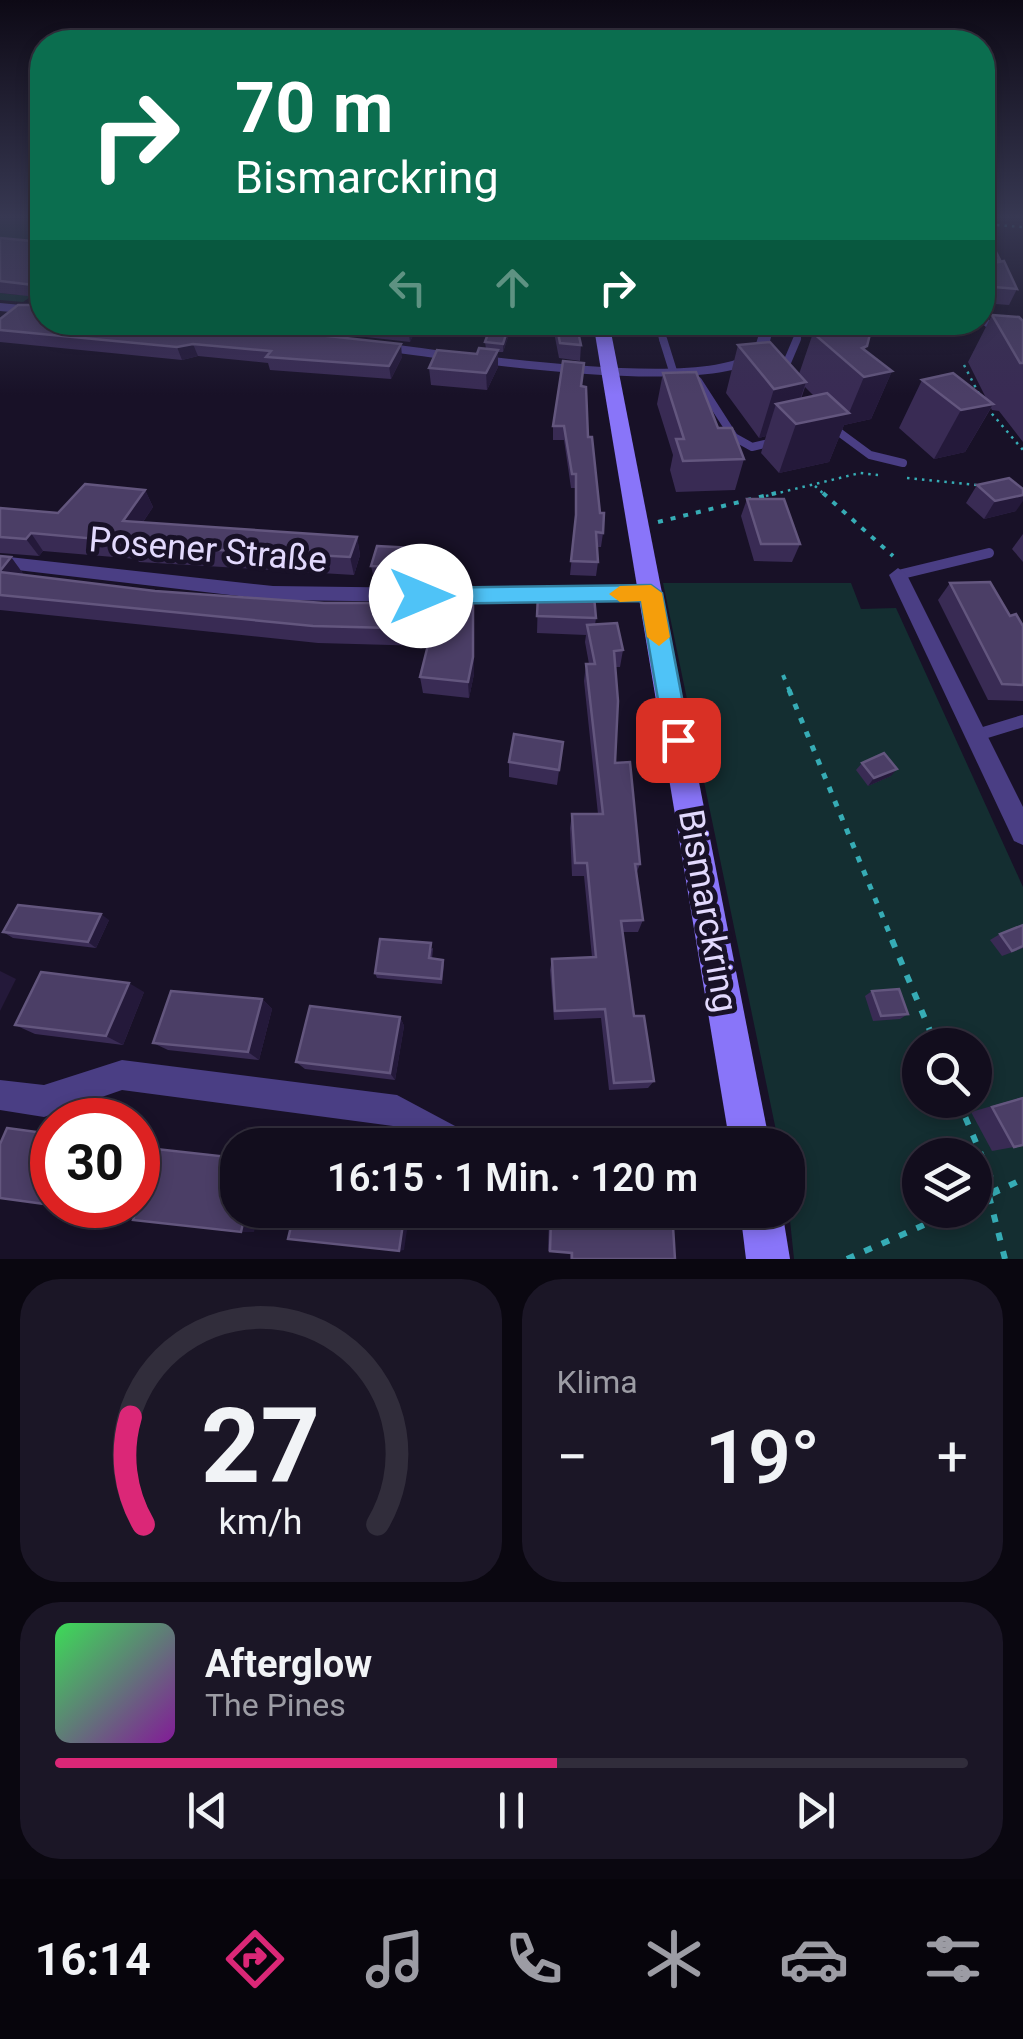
<!DOCTYPE html>
<html lang="de">
<meta charset="utf-8">
<style>
body{margin:0;font-family:Roboto,sans-serif;background:#1b1626;color:#f1f3f6;height:100vh;display:flex;flex-direction:column;font-size:38px;white-space:nowrap}
*{box-sizing:border-box;margin:0}
p{font-size:32px;color:#9c9ca4}
.icon{flex:none;width:55px;height:55px;fill:none;stroke:currentColor;stroke-width:2;stroke-linecap:round;stroke-linejoin:round}
.map{position:relative;height:1259px;overflow:hidden}
.panel{display:flex;flex-direction:column;gap:20px;padding:20px;background:#0a0710;flex:1}
.panel>*{flex:none}
.banner{position:absolute;left:30px;top:30px;width:965px;height:305px;border-radius:40px;box-shadow:0 5px 15px #0003,0 0 0 2px #312d3b;background:#0b6e4f;color:#fff;overflow:hidden}
.fabs{position:absolute;left:902px;top:1028px;display:grid;gap:20px}
.fabs a{display:grid;place-items:center;width:90px;height:90px;border-radius:50%;background:#120d1d;box-shadow:0 5px 15px #0003,0 0 0 2px #312d3b;font-size:50px}
.speed{position:absolute;left:30px;top:1098px;display:flex;gap:20px;font-size:50px;font-weight:700;text-align:center}
.speed>*{display:grid;place-content:center;width:130px;height:130px;border-radius:50%;background:#120d1d;box-shadow:0 5px 15px #0003,0 0 0 2px #312d3b;line-height:1}
.speed .limit{border:15px solid #d22;background:#fff;color:#111}
.pin{position:absolute;display:grid;place-items:center;width:85px;height:85px;color:#fff;margin:-42px;border-radius:20px;box-shadow:0 5px 15px #0006}
.me{position:absolute;width:110px;margin:-55px;rotate:90deg;stroke-linejoin:round;filter:drop-shadow(0 0 8px #0008)}
.turn{display:flex;align-items:center;gap:35px;height:210px;padding:0 40px;font-size:45px}
.turn .icon{width:130px;height:130px;stroke-width:2.5}
.turn b{display:block;font-size:70px;line-height:85px}
.lanes{display:flex;align-items:center;height:95px;padding:0 40px;background:#0003;justify-content:center;gap:50px;direction:ltr}
.lanes .off{opacity:.35}
.big{font-size:75px;font-weight:600;line-height:1.1}
.panel .card{flex:1;display:flex;flex-direction:column;justify-content:center;gap:15px;min-width:0;padding:0 35px;border-radius:40px;background:#1b1626}
.panel .dial{align-items:center;gap:0}
.dial svg{height:260px;overflow:visible;fill:none;stroke:#312d3b;stroke-width:7;stroke-linecap:round;text-anchor:middle}
.dial text{fill:#f1f3f6;stroke:none}
.song{display:flex;align-items:center;gap:30px}
.cover{width:120px;height:120px;border-radius:15px;background:linear-gradient(135deg,hsl(130 70% 55%),hsl(290 70% 35%))}
.played{height:10px;border-radius:5px;background:linear-gradient(90deg,#db2777 55%,#312d3b 55%)}
.keys{display:flex;justify-content:space-around;direction:ltr}
.heat{display:flex;justify-content:space-between;align-items:center;font-size:55px;direction:ltr}
.panel .tiles{flex:1;display:grid;gap:20px;grid-template-columns:1fr 1fr}
.card:last-child{grid-column:span 2}
.trip{position:absolute;left:220px;top:1128px;width:585px;height:100px;border-radius:40px;background:#120d1d;box-shadow:0 5px 15px #0003,0 0 0 2px #312d3b;font-weight:600;line-height:100px;text-align:center}
.dock{display:flex;height:160px;justify-content:space-around;align-items:center;background:#07050c;color:#9c9ca4}
.dock .icon{width:70px;height:70px}
.dock .on{color:#db2777}
.dock b{font-size:45px;color:#f1f3f6}
.map>svg:first-child{display:block}
.green{fill:#142e31;fill-rule:evenodd}
.lines{fill:none;stroke-linecap:round;stroke-linejoin:round}
.path-far3{stroke:#36acb5;stroke-width:2.5;stroke-dasharray:2.5 5;stroke-linecap:butt}
.path-far2{stroke:#36acb5;stroke-width:4;stroke-dasharray:5 8;stroke-linecap:butt}
.path-far1{stroke:#36acb5;stroke-width:5;stroke-dasharray:6 9;stroke-linecap:butt}
.path{stroke:#36acb5;stroke-width:6;stroke-dasharray:8 11;stroke-linecap:butt}
.lane-far3{stroke:#4a3e84;stroke-width:6}
.lane-far2{stroke:#4a3e84;stroke-width:8}
.lane-far1{stroke:#4a3e84;stroke-width:10}
.lane{stroke:#4a3e84;stroke-width:12}
.street{fill:#4a3e84;fill-rule:evenodd}
.secondary{fill:#8975f9;fill-rule:evenodd}
.wall{fill:#392b54;fill-rule:evenodd}
.shaded-wall{fill:#24193a}
.building{fill:#4b3e66;stroke:#63567e;stroke-width:2.5}
.route{fill:#4fc3f7;stroke:#337fa1;stroke-width:2.5}
.slow{fill:#f59e0b}
.labels{text-anchor:middle;dominant-baseline:central;stroke-width:10;stroke-linejoin:round;paint-order:stroke}
.street-label{font-size:35px;fill:#e2d9fd;stroke:#181127}
</style>
<div class="map">
<svg width="1023" height="1259" viewBox="0 0 1023 1259">
<rect width="100%" height="100%" fill="#181127"/>
<g class="green">
<polygon points="0,219 42,219 42,289 23,302 0,300 0,293 17,295 22,291 0,257"/>
<path d="M663,583H851L861,609L896,608L1023,887V1259H794L788,1201V1145H779ZM920,1045H975V1100H920ZM920,1155H975V1210H920Z"/>
</g>
<g class="lines">
<g class="path-far3">
<polyline points="982,224 1023,227"/>
<polyline points="964,365 980,396"/>
<polyline points="987,408 1023,450"/>
<polyline points="907,478 977,485"/>
<polyline points="815,486 826,496"/>
<polyline points="766,496 860,473 878,475"/>
</g>
<g class="path-far2">
<polyline points="823,493 893,556"/>
<polyline points="658,522 776,493"/>
<polyline points="783,675 790,692"/>
</g>
<polyline class="path-far1" points="789,690 893,942"/>
<g class="path">
<polyline points="892,940 936,1045"/>
<polyline points="958,1100 997,1192"/>
<polyline points="989,1196 1005,1259"/>
<polyline points="975,1202 1023,1179"/>
<polyline points="847,1259 958,1210"/>
</g>
<g class="lane-far3">
<polyline points="657,322 663,342"/>
<polyline points="796,342 804,322"/>
</g>
<g class="lane-far2">
<polyline points="663,339 673,371"/>
<polyline points="783,372 797,339"/>
<polyline points="698,381 734,437 752,447 773,442"/>
<polyline points="832,427 870,455 903,463"/>
</g>
<polyline class="lane-far1" points="898,575 989,553"/>
<polyline class="lane" points="977,735 1023,721"/>
<g class="street">
<polygon points="0,303 42,307 42,315 0,311"/>
<polygon points="982,314 1023,347 1023,358 980,322 982,322"/>
<path d="M761,322H774C772,334 770,349 760,358C708,400 448,359 376,350L369,346L376,342C440,350 709,392 751,351C758,344 759,332 761,322Z"/>
<polygon points="0,556 273,586 511,589 651,586 661,593 651,600 511,603 273,600 0,568"/>
<polygon points="898,568 907,575 1023,807 1023,845 1014,841 889,575"/>
<polygon points="122,1060 397,1095 470,1134 475,1145 427,1145 393,1126 122,1090 44,1117 0,1110 0,1080 44,1085"/>
</g>
<g class="secondary">
<polygon points="593,322 609,322 770,1145 730,1145"/>
<polygon points="740,1210 782,1210 790,1259 746,1259"/>
</g>
</g>
<g class="wall">
<polygon points="982,223 1000,260 1017,289 1009,305 982,303"/>
<polygon points="0,238 41,243 42,322 402,357 391,379 270,370 268,363 198,356 182,360 0,342 0,319 38,305 37,297 0,293"/>
<polygon points="992,315 1023,321 1023,442 999,411 992,410 991,408 965,452 934,459 899,428 922,380 986,398 968,362"/>
<polygon points="233,322 415,322 416,329 410,342"/>
<polygon points="513,322 503,352 498,352 498,367 487,390 431,385 429,368 477,354 486,349 485,342"/>
<polygon points="552,322 576,322 581,345 580,361 559,358"/>
<polygon points="634,322 654,322 653,331 636,331"/>
<polygon points="662,322 717,322 714,336 679,336 678,332 667,331"/>
<path d="M827,322H873L865,350L892,371L871,419L844,425L829,462L779,473L761,453L766,436L759,438L726,393L738,345L799,374L813,333L824,331ZM805,387L814,396L801,399Z"/>
<polygon points="917,322 955,322 951,330 924,331"/>
<polygon points="663,373 718,428 744,459 735,490 676,492 670,470 673,455 657,404"/>
<polygon points="582,386 588,437 603,533 601,547 597,547 598,562 596,576 570,575 575,527 575,488 571,488 564,440 553,440 553,426"/>
<polygon points="977,485 1016,511 984,519 966,503"/>
<polygon points="145,490 153,507 143,522 357,537 360,555 354,575 139,562 137,559 43,551 39,556 0,553 0,508 58,513"/>
<polygon points="747,499 800,544 792,562 754,561 741,516"/>
<polygon points="1023,534 1023,562 1012,549"/>
<polygon points="0,556 11,557 24,575 155,591 324,603 473,603 474,674 469,698 423,693 420,677 428,646 318,643 0,610"/>
<polygon points="371,566 434,567 430,584 375,583"/>
<polygon points="950,583 1010,616 1023,626 1023,701 988,700 938,600"/>
<polygon points="538,595 596,618 595,625 623,650 620,667 615,667 615,763 640,864 636,874 643,920 638,932 622,932 634,1016 654,1081 648,1088 609,1090 601,1018 554,1020 550,970 552,959 592,957 584,876 572,876 570,828 572,814 598,814 584,681 586,664 589,664 585,642 586,635 537,633"/>
<polygon points="563,742 557,785 509,777 509,762"/>
<polygon points="862,763 891,776 868,786 856,770"/>
<polygon points="109,920 96,948 13,938 3,932"/>
<polygon points="1023,925 1023,948 1002,956 990,940 1000,934"/>
<polygon points="433,948 432,959 443,960 444,965 442,984 377,978 375,973"/>
<polygon points="872,991 908,1014 900,1019 873,1021 865,996"/>
<polygon points="144,992 123,1045 35,1034 15,1025"/>
<polygon points="262,999 272,1009 259,1060 168,1050 153,1043"/>
<polygon points="400,1017 404,1026 395,1080 305,1069 296,1062"/>
<polygon points="1023,1097 1014,1147 992,1151 971,1112"/>
<polygon points="618,1210 672,1210 675,1259 570,1259 570,1253 548,1251 549,1220 618,1225"/>
</g>
<g class="shaded-wall">
<polygon points="412,322 415,322 416,329 410,342 408,329"/>
<polygon points="510,322 513,322 503,352 503,344"/>
<polygon points="193,344 198,356 182,360 177,347"/>
<polygon points="401,344 402,357 391,379 389,366"/>
<polygon points="498,350 498,367 487,390 486,373"/>
<polygon points="892,371 871,419 844,425 829,462 779,473 796,424 849,413 864,377"/>
<polygon points="806,382 793,421 776,404 766,436 759,438 774,389"/>
<polygon points="993,404 965,452 934,459 961,410"/>
<polygon points="145,490 153,507 132,538 123,521"/>
<polygon points="1023,495 1023,501 1016,511 984,519 995,501"/>
<polygon points="31,533 43,551 39,556 26,539"/>
<polygon points="357,537 360,555 354,575 350,557"/>
<polygon points="432,549 434,567 430,584 428,567"/>
<polygon points="11,557 24,575 13,589 0,571"/>
<polygon points="473,603 474,674 469,698 468,682"/>
<polygon points="897,769 891,776 868,786 874,778"/>
<polygon points="101,914 109,920 96,948 88,942"/>
<polygon points="0,971 16,979 0,1011"/>
<polygon points="129,983 144,992 123,1045 106,1036"/>
<polygon points="262,999 272,1009 259,1060 248,1052"/>
<polygon points="400,1017 404,1026 395,1080 390,1073"/>
<polygon points="83,1205 103,1205 102,1209 81,1208"/>
<polygon points="246,1210 259,1210 254,1232 241,1232"/>
<polygon points="405,1210 410,1210 404,1250 399,1251"/>
</g>
<g class="building">
<polygon points="982,223 1000,260 982,259"/>
<polygon points="0,238 42,242 42,286 0,281"/>
<polygon points="1004,261 1017,289 983,286 982,265"/>
<polygon points="42,286 42,322 199,322 401,344 389,366 266,357 271,351 193,344 177,347 0,330 0,319 18,305 38,305 36,291"/>
<polygon points="992,315 1019,317 1023,321 1023,363 1020,363"/>
<polygon points="346,322 412,322 408,329"/>
<polygon points="492,322 510,322 503,344 485,342"/>
<polygon points="556,322 576,322 581,345 560,343"/>
<polygon points="828,322 873,322 867,346 862,348 892,371 864,377 813,333 825,330"/>
<polygon points="770,342 806,382 774,389 738,345"/>
<polygon points="479,348 498,350 486,373 429,368 437,350 477,354"/>
<polygon points="563,361 584,363 581,386 586,387 588,437 592,437 600,513 604,513 603,533 596,532 598,562 571,561 576,515 576,474 572,474 564,426 553,426"/>
<polygon points="696,372 718,428 732,428 744,459 683,461 676,439 684,439 663,373"/>
<polygon points="953,373 993,404 961,410 922,380"/>
<polygon points="827,393 849,413 796,424 776,404"/>
<polygon points="1009,478 1023,489 1023,495 995,501 977,485"/>
<polygon points="85,484 145,490 123,521 357,537 350,557 129,545 131,542 31,533 26,539 0,537 0,508 58,513"/>
<polygon points="747,499 784,499 800,544 761,544"/>
<polygon points="377,546 432,549 428,567 371,566"/>
<polygon points="0,556 11,557 0,571"/>
<polygon points="0,572 155,591 324,603 473,603 473,657 468,682 420,677 432,629 313,626 0,595"/>
<polygon points="990,582 1010,616 1016,614 1023,626 1023,685 1002,684 950,583"/>
<polygon points="538,595 594,596 596,618 537,616"/>
<polygon points="617,623 623,650 614,651 618,701 615,763 630,762 640,864 635,864 643,920 621,921 634,1016 644,1016 654,1081 614,1083 605,1009 555,1011 552,959 596,957 587,863 575,863 572,814 603,814 586,664 595,664 587,625"/>
<polygon points="514,734 563,742 559,770 509,762"/>
<polygon points="884,753 897,769 874,778 862,763"/>
<polygon points="18,905 101,914 88,942 3,932"/>
<polygon points="1023,925 1023,946 1012,951 1000,934"/>
<polygon points="380,939 431,943 429,958 443,960 441,979 375,973"/>
<polygon points="41,972 129,983 106,1036 15,1025"/>
<polygon points="899,989 908,1014 881,1016 872,991"/>
<polygon points="171,991 262,999 248,1052 153,1043"/>
<polygon points="310,1006 400,1017 390,1073 296,1062"/>
<polygon points="1023,1098 1023,1145 1014,1147 992,1107"/>
<polygon points="7,1128 52,1134 52,1205 0,1198 0,1144"/>
<polygon points="156,1149 238,1158 238,1210 246,1210 241,1232 133,1220"/>
<polygon points="948,1151 949,1155 929,1155 929,1154"/>
<polygon points="56,1205 83,1205 81,1208"/>
<polygon points="295,1210 405,1210 399,1251 288,1239"/>
<polygon points="623,1210 672,1210 675,1259 572,1259 572,1253 550,1251 551,1220 623,1226"/>
</g>
<linearGradient id="sky" x2="0" y2="1"><stop stop-color="#0d0915"/><stop offset="0.55" stop-color="#373852"/><stop offset="1" stop-color="#373852" stop-opacity="0"/></linearGradient>
<rect width="1023" height="395" fill="url(#sky)"/>
<polygon class="route" points="651,585 662,593 690,740 687,748 678,751 668,748 665,740 641,601 421,604 410,596 421,588"/>
<polygon class="slow" points="651,585 662,593 670,637 659,646 647,637 641,601 620,602 609,594 620,586"/>
<g class="labels">
<g class="street-label">
<text transform="translate(208 550) rotate(5)">Posener Straße</text>
<text transform="translate(708 911) rotate(80)">Bismarckring</text>
</g>
</g>
</svg>
<div class="fabs">
<a><svg class="icon" aria-label="search" viewBox="0 0 24 24"><circle cx="10" cy="10" r="6"/><path d="M15 15l6 6"/></svg></a>
<a><svg class="icon" aria-label="layers" viewBox="0 0 24 24"><path d="M12 4l9 5-9 5-9-5zM3 14l9 5 9-5"/></svg></a>
</div>
<div class="speed"><div class="limit">30</div></div>
<div class="pin" style="left:678px;top:740px;background:#d93025"><svg class="icon" aria-label="arrive" viewBox="0 0 24 24"><path d="M6 21V4h12l-3 4 3 4H6"/></svg></div>
<svg class="me" style="left:421px;top:596px" viewBox="-20 -20 40 40"><circle r="19" fill="#fff"/><path d="M0-13L10 11 0 6-10 11z" fill="#4fc3f7"/></svg>
<div class="trip">16:15 · 1 Min. · 120 m</div>
<div class="banner">
<div class="turn"><svg class="icon" aria-label="right" viewBox="0 0 24 24"><path d="M7 20v-9h11M14 6l5 5-5 5"/></svg><div><b>70 m</b>Bismarckring</div></div>
<div class="lanes"><svg class="icon off" aria-label="left" viewBox="0 0 24 24"><path d="M17 20v-9H6M10 6l-5 5 5 5"/></svg><svg class="icon off" aria-label="ahead" viewBox="0 0 24 24"><path d="M12 20V5M6 11l6-6 6 6"/></svg><svg class="icon" aria-label="right" viewBox="0 0 24 24"><path d="M7 20v-9h11M14 6l5 5-5 5"/></svg></div>
</div>
</div>
<section class="panel">
<div class="tiles">
<div class="card dial"><svg viewBox="0 0 100 80">
<path d="M14 69A42 42 0 1 1 86 69"/>
<path d="M14 69A42 42 0 0 1 10 36" stroke="#db2777"/>
<text x="50" y="56" font-size="32" font-weight="700">27</text>
<text x="50" y="72" font-size="11">km/h</text>
</svg></div>
<div class="card"><p>Klima</p>
<div class="heat"><a>−</a><b class="big">19°</b><a>+</a></div>
</div>
<div class="card">
<div class="song"><i class="cover"></i><div><b>Afterglow</b><p>The Pines</p></div></div>
<div class="played"></div>
<div class="keys"><svg class="icon" aria-label="previous" viewBox="0 0 24 24"><path d="M18 5L8 12l10 7zM5 5v14"/></svg><svg class="icon" aria-label="pause" viewBox="0 0 24 24"><path d="M8 5v14M16 5v14"/></svg><svg class="icon" aria-label="next" viewBox="0 0 24 24"><path d="M6 5l10 7-10 7zM19 5v14"/></svg></div>
</div>
</div>
</section>
<nav class="dock">
<b>16:14</b>
<svg class="icon on" aria-label="directions" viewBox="0 0 24 24"><path d="M12 3l9 9-9 9-9-9zM9 14v-3h6M13 9l2 2-2 2"/></svg>
<svg class="icon" aria-label="music" viewBox="0 0 24 24"><path d="M9 18V5l10-2v13"/><circle cx="6" cy="18" r="3"/><circle cx="16" cy="16" r="3"/></svg>
<svg class="icon" aria-label="phone" viewBox="0 0 24 24"><path d="M5 4h4l2 5-3 2q2 4 5 5l2-3 5 2v4C11 20 4 13 5 4z"/></svg>
<svg class="icon" aria-label="climate" viewBox="0 0 24 24"><path d="M12 3v18M4 7l16 10M4 17L20 7"/></svg>
<svg class="icon" aria-label="car" viewBox="0 0 24 24"><path d="M5 17H2v-5l4-1 3-4h7l3 4 3 1v5h-3M9 17h6M6 11h13"/><circle cx="7" cy="17" r="2"/><circle cx="17" cy="17" r="2"/></svg>
<svg class="icon" aria-label="filters" viewBox="0 0 24 24"><path d="M4 7h16M4 17h16"/><circle cx="9" cy="7" r="2"/><circle cx="15" cy="17" r="2"/></svg>
</nav>
